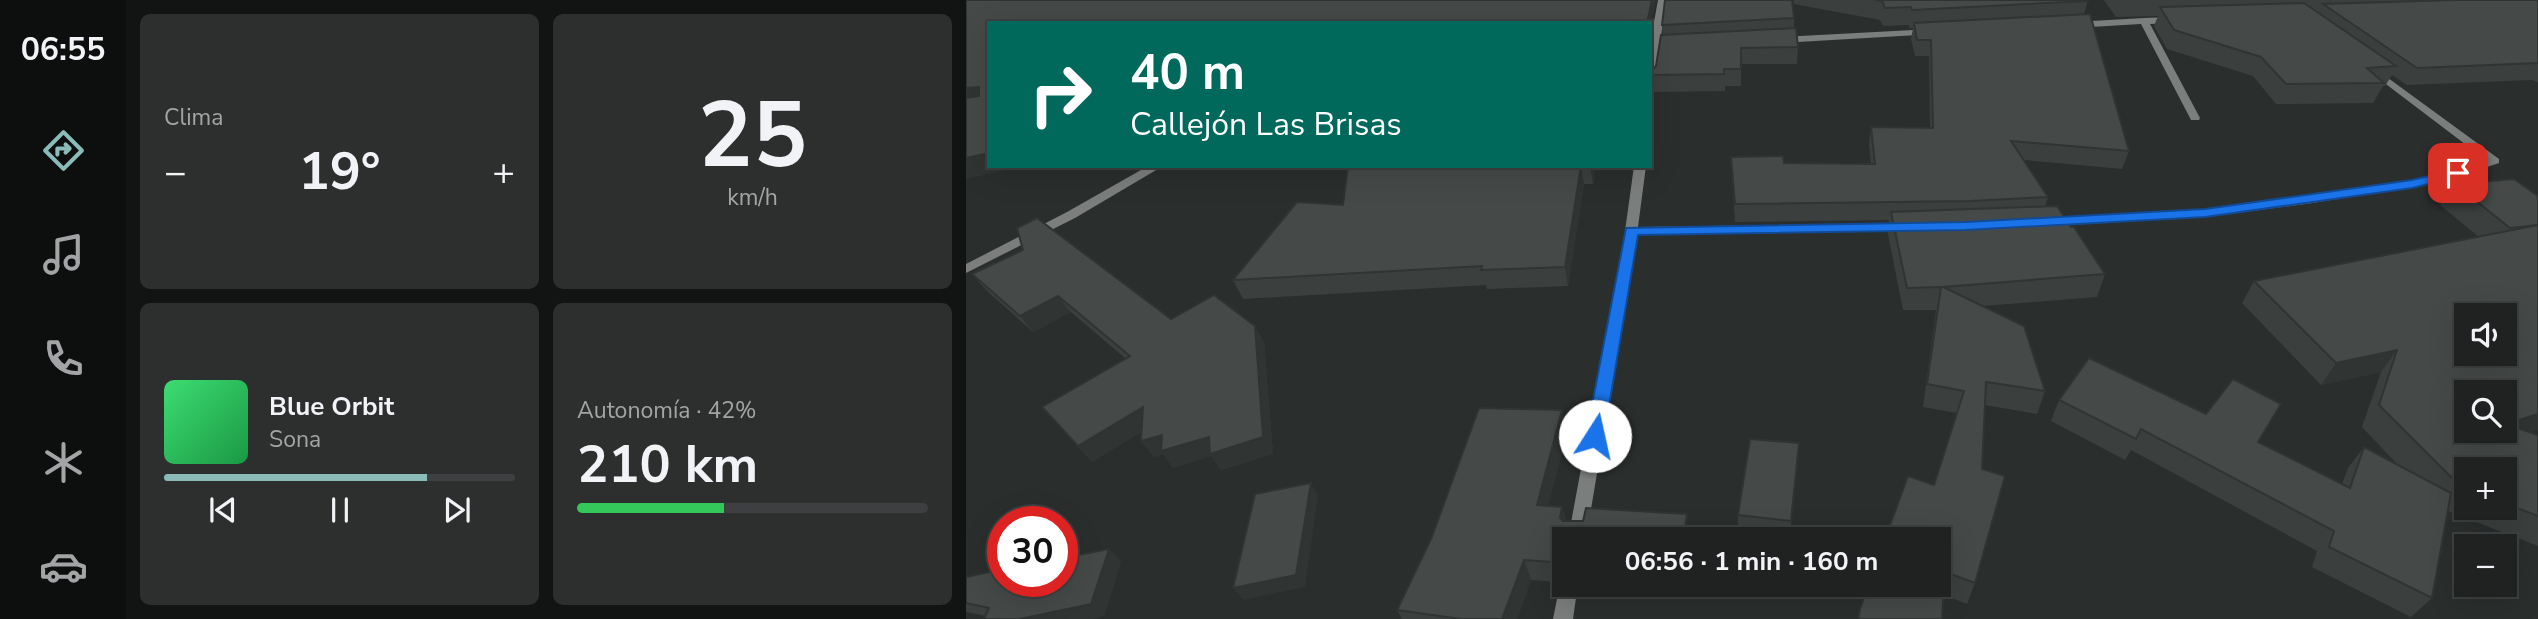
<!DOCTYPE html>
<html lang="es">
<meta charset="utf-8">
<style>
body{margin:0;font-family:"Nunito Sans",sans-serif;background:#2d2f2f;color:#f1f3f6;height:100vh;display:flex;flex-direction:column;font-size:26px;white-space:nowrap}
*{box-sizing:border-box;margin:0}
p{font-size:23px;color:#a2a4a5}
.icon{flex:none;width:38px;height:38px;fill:none;stroke:currentColor;stroke-width:2;stroke-linecap:round;stroke-linejoin:round}
.map{position:relative;flex:1;overflow:hidden}
.panel{display:flex;flex-direction:column;gap:14px;padding:14px;background:#121313;width:840px}
.panel>*{flex:none}
.guide{position:absolute;left:21px;top:21px;width:665px;height:147px;border-radius:0px;box-shadow:0 7px 28px #0002,0 0 0 2px #3d3f40;background:#00695c;color:#fff;overflow:hidden}
.fabs{position:absolute;left:1488px;top:303px;display:grid;gap:14px}
.fabs a{display:grid;place-items:center;width:63px;height:63px;border-radius:0px;background:#202222;box-shadow:0 7px 28px #0002,0 0 0 2px #3d3f40;font-size:35px}
.speed{position:absolute;left:21px;top:506px;display:flex;gap:14px;font-size:35px;font-weight:700;text-align:center}
.speed>*{display:grid;place-content:center;width:91px;height:91px;border-radius:50%;background:#202222;box-shadow:0 7px 28px #0002,0 0 0 2px #3d3f40;line-height:1}
.speed .limit{border:10px solid #d22;background:#fff;color:#111}
.pin{position:absolute;display:grid;place-items:center;width:60px;height:60px;color:#fff;margin:-30px;border-radius:14px;box-shadow:0 4px 10px #0006}
.me{position:absolute;width:77px;margin:-38px;rotate:10deg;stroke-linejoin:round;filter:drop-shadow(0 0 5px #0008)}
.turn{display:flex;align-items:center;gap:24px;height:147px;padding:0 28px;font-size:32px}
.turn .icon{width:91px;height:91px;stroke-width:2.5}
.turn b{display:block;font-size:49px;line-height:60px}
.big{font-size:52px;font-weight:700;line-height:1.1}
.panel .card{flex:1;display:flex;flex-direction:column;justify-content:center;gap:10px;min-width:0;padding:0 24px;border-radius:10px;background:#2d2f2f}
.panel .dial{align-items:center;gap:0}
.dial b{font-size:91px;line-height:1}
.song{display:flex;align-items:center;gap:21px}
.cover{width:84px;height:84px;border-radius:10px;background:linear-gradient(135deg,hsl(140 70% 55%),hsl(140 70% 35%))}
.played{height:7px;border-radius:4px;background:linear-gradient(90deg,#8bbbb9 75%,#3d3f40 75%)}
.keys{display:flex;justify-content:space-around;direction:ltr}
.heat{display:flex;justify-content:space-between;align-items:center;font-size:38px;direction:ltr}
.charge{height:10px;border-radius:5px;background:linear-gradient(90deg,#34c759 42%,#3d3f40 0)}
.panel .tiles{flex:1;display:grid;gap:14px;grid-template-columns:repeat(2,1fr)}
.trip{position:absolute;left:586px;top:527px;width:399px;height:70px;border-radius:0px;background:#202222;box-shadow:0 7px 28px #0002,0 0 0 2px #3d3f40;font-weight:700;line-height:70px;text-align:center}
main{display:flex;flex:1;min-height:0}
.dock{display:flex;flex-direction:column;width:126px;justify-content:space-around;align-items:center;background:#0d0e0e;color:#a2a4a5}
.dock .icon{width:49px;height:49px}
.dock .active{color:#8bbbb9}
.dock b{font-size:32px;color:#f1f3f6}
.map>svg:first-child{display:block}
.lines{fill:none;stroke-linecap:round;stroke-linejoin:round}
.minor{fill:#7b7e7d;fill-rule:evenodd}
.wall{fill:#3b403e;fill-rule:evenodd}
.shaded-wall{fill:#303432}
.building{fill:#454a48;stroke:#303432;stroke-width:2;fill-rule:evenodd}
.route{fill:#1a73e8;stroke:#114b97;stroke-width:2}
</style>
<main>
<nav class="dock">
<b>06:55</b>
<svg class="icon active" aria-label="directions" viewBox="0 0 24 24"><path d="M12 3l9 9-9 9-9-9zM9 14v-3h6M13 9l2 2-2 2"/></svg>
<svg class="icon" aria-label="music" viewBox="0 0 24 24"><path d="M9 18V5l10-2v13"/><circle cx="6" cy="18" r="3"/><circle cx="16" cy="16" r="3"/></svg>
<svg class="icon" aria-label="phone" viewBox="0 0 24 24"><path d="M5 4h4l2 5-3 2q2 4 5 5l2-3 5 2v4C11 20 4 13 5 4z"/></svg>
<svg class="icon" aria-label="climate" viewBox="0 0 24 24"><path d="M12 3v18M4 7l16 10M4 17L20 7"/></svg>
<svg class="icon" aria-label="car" viewBox="0 0 24 24"><path d="M5 17H2v-5l4-1 3-4h7l3 4 3 1v5h-3M9 17h6M6 11h13"/><circle cx="7" cy="17" r="2"/><circle cx="17" cy="17" r="2"/></svg>
</nav>
<section class="panel">
<div class="tiles">
<div class="card"><p>Clima</p>
<div class="heat"><a>−</a><b class="big">19°</b><a>+</a></div>
</div>
<div class="card dial"><b>25</b><p>km/h</p></div>
<div class="card">
<div class="song"><i class="cover"></i><div><b>Blue Orbit</b><p>Sona</p></div></div>
<div class="played"></div>
<div class="keys"><svg class="icon" aria-label="previous" viewBox="0 0 24 24"><path d="M18 5L8 12l10 7zM5 5v14"/></svg><svg class="icon" aria-label="pause" viewBox="0 0 24 24"><path d="M8 5v14M16 5v14"/></svg><svg class="icon" aria-label="next" viewBox="0 0 24 24"><path d="M6 5l10 7-10 7zM19 5v14"/></svg></div>
</div>
<div class="card"><p>Autonomía · 42%</p><b class="big">210 km</b><div class="charge"></div></div>
</div>
</section>
<div class="map">
<svg width="1572" height="619" viewBox="0 0 1572 619">
<rect width="100%" height="100%" fill="#2a2e2d"/>
<g class="lines">
<g class="minor">
<polygon points="692,0 700,0 694,44 710,43 715,46 710,49 694,49 689,83 684,86 684,44"/>
<polygon points="1178,18 1207,17 1211,20 1207,23 1184,24 1234,118 1233,120 1225,120 1224,118 1175,24 1108,28 1103,25 1108,22"/>
<polygon points="966,29 971,32 969,34 815,43 810,40 815,37"/>
<polygon points="1407,67 1533,159 1533,163 1473,183 1340,204 1239,217 1083,226 1077,222 1083,218 1239,209 1340,196 1471,176 1520,160 1404,72 1402,70"/>
<polygon points="182,166 197,166 109,218 0,273 0,264 101,212"/>
<polygon points="668,166 680,166 672,227 940,223 946,227 940,231 671,235 620,539 602,539 659,231"/>
<polygon points="598,577 598,584 612,584 607,619 587,619 594,584"/>
</g>
</g>
<g class="wall">
<polygon points="828,0 1122,0 1118,14 1163,151 1156,169 1058,160 1082,197 1079,206 1105,227 1139,274 1131,297 1017,306 1079,391 1071,414 1019,405 1009,583 1001,604 978,595 968,485 991,413 957,407 970,310 937,310 922,234 923,220 769,222 765,157 818,163 905,164 903,144 905,127 964,128 963,56 949,56 945,39 947,28 943,28 943,25 917,26 914,20 828,4"/>
<polygon points="1138,0 1572,0 1572,82 1566,80 1441,85 1426,75 1419,86 1417,86 1407,103 1310,104 1287,76 1201,49 1188,26 1192,16 1150,17"/>
<polygon points="828,18 828,28 832,47 831,64 775,64 775,86 759,86 759,91 684,92 684,71 690,66 697,35 696,25"/>
<polygon points="382,166 629,166 627,184 618,184 602,286 521,289 520,285 277,299 267,280 377,205"/>
<path d="M1489,184L1572,196L1564,432L1572,435V546L1482,511L1466,598L1445,617L1346,567L1351,551L1165,450L1159,460L1085,421L1093,400L1292,442L1376,484L1382,468L1398,447L1432,465L1396,427L1415,372L1355,385L1276,303L1288,281L1513,237L1474,205ZM1500,469H1538V508H1500Z"/>
<polygon points="6,274 298,342 307,454 255,470 245,456 207,468 197,454 188,457 175,441 175,432 126,462 76,407 160,359 105,312 67,332 20,290"/>
<polygon points="596,410 601,432 582,506 596,507 600,521 722,535 598,539 598,577 598,574 592,582 565,580 551,619 436,619 431,610"/>
<polygon points="833,443 824,534 772,528 772,515"/>
<polygon points="155,561 138,616 20,616 0,612 0,577"/>
<polygon points="646,584 715,584 714,589"/>
</g>
<g class="shaded-wall">
<polygon points="686,0 690,0 684,29 684,23 681,23"/>
<polygon points="13,87 23,101 0,108 0,88"/>
<polygon points="23,153 23,166 57,166 0,179 0,158"/>
<polygon points="615,166 618,184 602,286 599,267"/>
<polygon points="624,166 629,166 627,184"/>
<polygon points="92,296 105,312 67,332 54,316"/>
<polygon points="289,326 298,342 307,454 255,470 245,456 207,468 197,454 188,457 175,441"/>
<polygon points="1431,350 1415,372 1355,385 1370,363"/>
<polygon points="177,407 189,424 126,462 112,446"/>
<polygon points="596,410 601,432 577,526 571,505"/>
<polygon points="1572,414 1572,430 1520,446 1540,424"/>
<polygon points="345,483 352,496 339,587 277,600 267,588"/>
<polygon points="596,507 601,527 594,518"/>
<polygon points="721,514 722,539 717,539"/>
<polygon points="143,549 155,561 138,616 125,619 54,619"/>
<polygon points="592,554 598,574 592,582 586,562"/>
<polygon points="558,560 565,580 551,619 536,619"/>
</g>
<g class="building">
<polygon points="0,0 686,0 681,23 23,23 23,153 0,158 0,98 13,96 13,87 0,88"/>
<polygon points="699,0 826,0 828,18 696,25"/>
<polygon points="909,0 1122,0 1122,1 946,10 945,7 919,8 916,1"/>
<polygon points="1487,0 1572,0 1572,63 1451,68 1357,4"/>
<polygon points="1338,3 1430,66 1401,68 1418,83 1320,84 1295,57 1208,30 1194,7"/>
<polygon points="1124,14 1163,151 1045,141 1082,197 1004,201 769,204 765,157 817,156 818,163 909,164 905,127 967,128 965,40 951,40 948,23"/>
<polygon points="830,28 832,47 775,48 775,69 758,69 758,74 684,75 684,71 690,66 695,35"/>
<polygon points="382,166 615,166 599,267 515,270 516,266 267,280 331,202 377,205"/>
<polygon points="1548,179 1572,196 1572,225 1544,228 1489,184"/>
<polygon points="1091,206 1105,227 1108,227 1139,274 977,287 1058,326 1079,391 1020,382 1016,469 1039,476 1009,583 979,572 976,619 892,619 894,609 903,584 973,584 973,539 919,539 942,476 968,485 998,391 961,384 975,287 941,288 925,212"/>
<polygon points="71,218 205,319 248,295 289,326 297,437 244,454 243,437 195,451 196,435 175,441 177,407 112,446 76,407 164,356 92,296 54,316 6,274 57,250 51,228"/>
<path d="M1572,225V414L1540,424L1572,435V516L1538,503V469H1500V489L1495,487L1413,405L1431,350L1370,363L1288,281ZM1500,315H1538V354H1500ZM1500,392H1538V430H1500Z"/>
<polygon points="1123,358 1240,414 1267,379 1315,404 1292,442 1384,488 1398,447 1485,493 1466,598 1363,547 1368,531 1175,429 1170,439 1093,400"/>
<polygon points="513,408 596,410 571,505 596,507 594,518 597,521 617,521 620,508 721,514 717,539 598,539 598,562 595,561 592,554 586,562 558,560 536,619 495,619 431,610 465,539"/>
<polygon points="784,439 833,443 825,521 772,515"/>
<polygon points="345,483 330,575 267,588 289,494"/>
<polygon points="143,549 125,604 54,619 18,619 23,608 0,603 0,577 37,569 37,581 96,581 96,558"/>
</g>
<polygon class="route" points="1492,169 1498,173 1496,176 1446,188 1239,217 1000,230 672,235 638,436 636,442 629,444 623,442 620,436 660,228 1000,222 1239,209 1446,180"/>
</svg>
<div class="fabs">
<a><svg class="icon" aria-label="sound" viewBox="0 0 24 24"><path d="M4 9h4l5-4v14l-5-4H4zM17 9q2 3 0 6"/></svg></a>
<a><svg class="icon" aria-label="search" viewBox="0 0 24 24"><circle cx="10" cy="10" r="6"/><path d="M15 15l6 6"/></svg></a>
<a>+</a>
<a>−</a>
</div>
<div class="speed"><div class="limit">30</div></div>
<div class="pin" style="left:1492px;top:173px;background:#d93025"><svg class="icon" aria-label="arrive" viewBox="0 0 24 24"><path d="M6 21V4h12l-3 4 3 4H6"/></svg></div>
<svg class="me" style="left:629px;top:436px" viewBox="-20 -20 40 40"><circle r="19" fill="#fff"/><path d="M0-13L10 11 0 6-10 11z" fill="#1a73e8"/></svg>
<div class="trip">06:56 · 1 min · 160 m</div>
<div class="guide">
<div class="turn"><svg class="icon" aria-label="right" viewBox="0 0 24 24"><path d="M7 20v-9h11M14 6l5 5-5 5"/></svg><div><b>40 m</b>Callejón Las Brisas</div></div>
</div>
</div>
</main>
